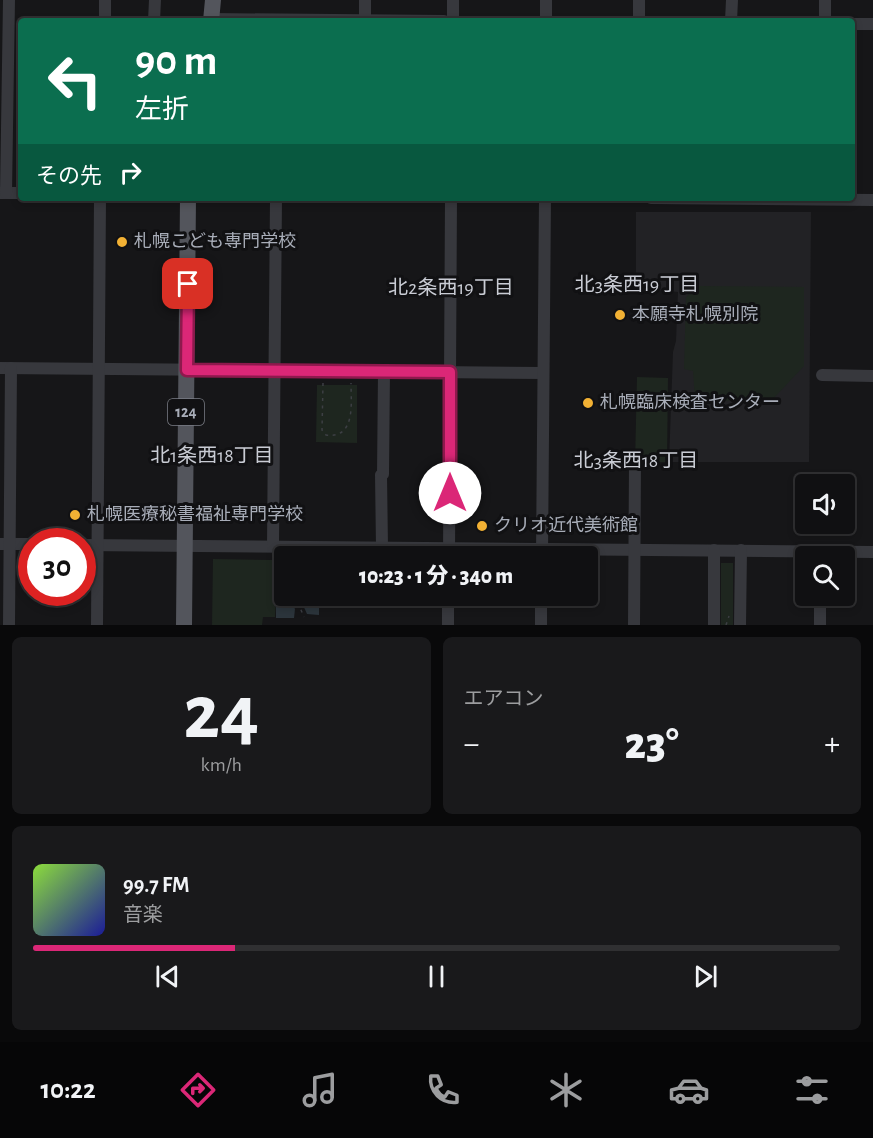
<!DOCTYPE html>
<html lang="ja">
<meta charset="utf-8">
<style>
body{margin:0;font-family:"Alegreya Sans","Noto Sans JP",sans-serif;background:#19191b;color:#f1f3f6;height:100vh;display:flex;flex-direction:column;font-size:22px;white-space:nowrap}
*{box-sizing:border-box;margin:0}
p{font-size:20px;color:#9c9d9f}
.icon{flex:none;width:33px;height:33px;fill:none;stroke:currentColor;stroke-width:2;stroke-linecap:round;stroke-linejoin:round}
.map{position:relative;height:625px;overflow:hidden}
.details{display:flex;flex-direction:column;gap:12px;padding:12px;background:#09090a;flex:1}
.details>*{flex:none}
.hud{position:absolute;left:18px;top:18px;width:837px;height:183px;border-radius:6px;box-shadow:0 3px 9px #0003,0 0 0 2px #303032;background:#0b6e4f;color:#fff;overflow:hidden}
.buttons{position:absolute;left:795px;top:474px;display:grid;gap:12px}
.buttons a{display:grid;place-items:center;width:60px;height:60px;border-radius:6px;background:#101012;box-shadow:0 3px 9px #0003,0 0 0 2px #303032;font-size:30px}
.speed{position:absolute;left:18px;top:528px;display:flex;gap:12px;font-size:30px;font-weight:700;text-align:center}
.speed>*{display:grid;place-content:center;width:78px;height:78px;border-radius:50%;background:#101012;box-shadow:0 3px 9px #0003,0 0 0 2px #303032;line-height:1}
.speed .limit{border:9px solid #d22;background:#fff;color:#111}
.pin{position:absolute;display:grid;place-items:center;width:51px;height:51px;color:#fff;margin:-26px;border-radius:12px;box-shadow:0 3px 9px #0006}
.me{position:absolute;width:66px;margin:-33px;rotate:0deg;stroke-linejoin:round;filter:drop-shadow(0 0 4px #0008)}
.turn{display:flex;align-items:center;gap:21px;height:126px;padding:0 18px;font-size:27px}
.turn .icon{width:78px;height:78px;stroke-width:2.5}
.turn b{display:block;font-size:42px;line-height:51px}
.then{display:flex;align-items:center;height:57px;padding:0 18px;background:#0003;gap:12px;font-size:22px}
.big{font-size:45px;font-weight:800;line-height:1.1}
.details .tile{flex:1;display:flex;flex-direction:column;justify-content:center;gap:9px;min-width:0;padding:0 21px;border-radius:9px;background:#19191b}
.details .dial{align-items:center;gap:0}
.dial b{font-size:78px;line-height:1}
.song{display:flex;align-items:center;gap:18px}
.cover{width:72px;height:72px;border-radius:9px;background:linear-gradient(135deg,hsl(90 70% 55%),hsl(240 70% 35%))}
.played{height:6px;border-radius:3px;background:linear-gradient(90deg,#db2777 25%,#303032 25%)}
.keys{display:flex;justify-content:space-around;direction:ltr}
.heat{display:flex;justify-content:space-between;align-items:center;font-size:33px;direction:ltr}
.details .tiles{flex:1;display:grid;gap:12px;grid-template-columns:1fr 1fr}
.tile:last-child{grid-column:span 2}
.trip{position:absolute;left:274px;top:546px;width:324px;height:60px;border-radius:6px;background:#101012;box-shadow:0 3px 9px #0003,0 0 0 2px #303032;font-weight:800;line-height:60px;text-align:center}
.tab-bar{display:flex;height:96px;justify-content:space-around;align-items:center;background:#060607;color:#9c9d9f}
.tab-bar .icon{width:42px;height:42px}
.tab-bar .selected{color:#db2777}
.tab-bar b{font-size:27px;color:#f1f3f6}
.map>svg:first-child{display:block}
.built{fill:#222225}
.green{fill:#1e261f}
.water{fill:#2c353c}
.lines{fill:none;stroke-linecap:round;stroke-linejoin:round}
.path{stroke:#3d3f44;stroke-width:1.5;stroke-dasharray:3 4.5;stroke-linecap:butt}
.minor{stroke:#37383d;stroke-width:12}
.major{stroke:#53555c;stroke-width:16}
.route-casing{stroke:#8e194d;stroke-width:15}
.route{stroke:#db2777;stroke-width:10}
.poi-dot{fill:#f2b134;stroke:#111113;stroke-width:2}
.labels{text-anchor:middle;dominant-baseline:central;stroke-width:6;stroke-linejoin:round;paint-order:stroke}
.shield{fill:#111113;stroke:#7b7e86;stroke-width:1.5}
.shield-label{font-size:16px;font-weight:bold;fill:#a8adb8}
.poi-label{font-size:18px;fill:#a8adb8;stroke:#111113;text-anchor:start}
.neighbourhood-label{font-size:20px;fill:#c9ccd4;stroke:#111113}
</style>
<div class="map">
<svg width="873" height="625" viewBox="0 0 873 625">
<rect width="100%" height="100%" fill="#161618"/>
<polygon class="built" points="636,212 811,212 809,462 669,462 673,352 676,341 678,292 649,289 647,286 636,285"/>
<g class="green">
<polygon points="699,286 804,287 804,366 772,400 695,401 693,371 684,369 686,297"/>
<polygon points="637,377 668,378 667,462 635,463"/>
<polygon points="317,385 357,385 357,443 316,442"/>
<polygon points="213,559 273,560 285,587 285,594 276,598 275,617 263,617 262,625 212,625"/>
<rect x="721" y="563" width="12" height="62"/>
</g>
<g class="water">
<polygon points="286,596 288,596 295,609 294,618 276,618 276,600"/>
<polygon points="299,596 319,596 319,615 307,614"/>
</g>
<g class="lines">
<g class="path">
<path d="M323,383L322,430L326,435C356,439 351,403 351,383"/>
<polyline points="278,558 285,573"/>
<polyline points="295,596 304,617"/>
<polyline points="726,625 729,616"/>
</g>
<g class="minor">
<polyline points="211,19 444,21"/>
<polyline points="105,21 105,0"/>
<polyline points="154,21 155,0"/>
<polyline points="365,21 365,0"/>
<polyline points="453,21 453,0"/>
<polyline points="546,21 546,0"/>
<polyline points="639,21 639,0"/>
<polyline points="731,21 732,0"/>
<polyline points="825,21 825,0"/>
<polyline points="852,24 873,24"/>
<polyline points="0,193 21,193"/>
<polyline points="6,193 9,0"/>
<polyline points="651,198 873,200"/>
<polyline points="0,368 543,373"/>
<polyline points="822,375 873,376"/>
<polyline points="0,544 32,544"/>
<polyline points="82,545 873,552"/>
<polyline points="273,546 276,198"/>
<polyline points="382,547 381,475 383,474 384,372"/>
<polyline points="449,556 451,198"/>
<polyline points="542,556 545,198"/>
<polyline points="9,625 11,368"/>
<polyline points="97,625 100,198"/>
<polyline points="448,625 448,596"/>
<polyline points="541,625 541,596"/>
<polyline points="634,625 635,463"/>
<polyline points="714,625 714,550"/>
<polyline points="740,625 741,550"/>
<polyline points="820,625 820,596"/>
</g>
<g class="major">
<polyline points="211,21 213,0"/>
<polyline points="184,625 188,198"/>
</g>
</g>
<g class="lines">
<g class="route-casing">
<polyline id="route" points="188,284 187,370 450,372 450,493"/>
</g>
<use href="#route" class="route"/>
</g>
<g class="poi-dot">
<circle cx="122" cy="242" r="6"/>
<circle cx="620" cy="315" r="6"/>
<circle cx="588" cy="403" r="6"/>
<circle cx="75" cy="515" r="6"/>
<circle cx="482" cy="526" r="6"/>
</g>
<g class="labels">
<rect class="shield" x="168" y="399" width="36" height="26" rx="4.5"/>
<g class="shield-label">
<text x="186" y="412">124</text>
</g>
<g class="poi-label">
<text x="134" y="242">札幌こども専門学校</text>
<text x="632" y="315">本願寺札幌別院</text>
<text x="600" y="403">札幌臨床検査センター</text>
<text x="87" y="515">札幌医療秘書福祉専門学校</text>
<text x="494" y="526">クリオ近代美術館</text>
</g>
<g class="neighbourhood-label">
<text x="637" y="285">北3条西19丁目</text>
<text x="451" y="288">北2条西19丁目</text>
<text x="212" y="456">北1条西18丁目</text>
<text x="636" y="461">北3条西18丁目</text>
</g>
</g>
</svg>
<div class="buttons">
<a><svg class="icon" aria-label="sound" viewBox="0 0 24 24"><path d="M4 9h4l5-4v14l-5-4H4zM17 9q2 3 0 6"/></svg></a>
<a><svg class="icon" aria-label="search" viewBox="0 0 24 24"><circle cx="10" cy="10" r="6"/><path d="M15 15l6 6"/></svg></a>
</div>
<div class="speed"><div class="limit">30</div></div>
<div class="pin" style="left:188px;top:284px;background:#d93025"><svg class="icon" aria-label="arrive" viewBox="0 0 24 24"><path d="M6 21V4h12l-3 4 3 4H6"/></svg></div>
<svg class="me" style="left:450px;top:493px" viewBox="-20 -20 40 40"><circle r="19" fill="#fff"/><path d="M0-13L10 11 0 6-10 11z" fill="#db2777"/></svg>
<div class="trip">10:23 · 1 分 · 340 m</div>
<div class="hud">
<div class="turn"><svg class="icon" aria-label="left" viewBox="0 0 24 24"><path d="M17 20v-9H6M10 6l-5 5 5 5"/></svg><div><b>90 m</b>左折</div></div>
<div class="then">その先<svg class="icon" aria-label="right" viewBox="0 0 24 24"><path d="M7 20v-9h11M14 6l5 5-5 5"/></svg></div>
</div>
</div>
<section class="details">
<div class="tiles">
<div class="tile dial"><b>24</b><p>km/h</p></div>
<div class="tile"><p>エアコン</p>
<div class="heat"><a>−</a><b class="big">23°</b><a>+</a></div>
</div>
<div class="tile">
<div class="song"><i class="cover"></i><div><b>99.7 FM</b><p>音楽</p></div></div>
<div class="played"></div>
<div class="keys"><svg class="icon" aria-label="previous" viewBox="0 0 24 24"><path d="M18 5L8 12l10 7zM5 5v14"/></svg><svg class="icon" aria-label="pause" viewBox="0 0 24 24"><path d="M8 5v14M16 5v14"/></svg><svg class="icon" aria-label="next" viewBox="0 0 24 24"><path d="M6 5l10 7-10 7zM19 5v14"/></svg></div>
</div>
</div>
</section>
<nav class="tab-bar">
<b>10:22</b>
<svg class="icon selected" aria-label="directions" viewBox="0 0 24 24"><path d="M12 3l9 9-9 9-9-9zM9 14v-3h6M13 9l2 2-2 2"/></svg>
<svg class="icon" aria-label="music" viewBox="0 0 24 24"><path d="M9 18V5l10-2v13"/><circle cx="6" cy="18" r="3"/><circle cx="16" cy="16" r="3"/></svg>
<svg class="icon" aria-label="phone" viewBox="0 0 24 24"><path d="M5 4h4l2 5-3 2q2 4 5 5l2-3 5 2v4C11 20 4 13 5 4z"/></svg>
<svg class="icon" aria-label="climate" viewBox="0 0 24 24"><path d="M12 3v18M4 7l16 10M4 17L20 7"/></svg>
<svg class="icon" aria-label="car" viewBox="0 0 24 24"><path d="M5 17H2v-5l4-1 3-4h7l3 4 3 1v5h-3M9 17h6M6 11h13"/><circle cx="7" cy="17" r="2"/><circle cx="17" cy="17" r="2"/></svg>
<svg class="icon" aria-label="filters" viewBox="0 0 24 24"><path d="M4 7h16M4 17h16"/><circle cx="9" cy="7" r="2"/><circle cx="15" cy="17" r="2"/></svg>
</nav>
